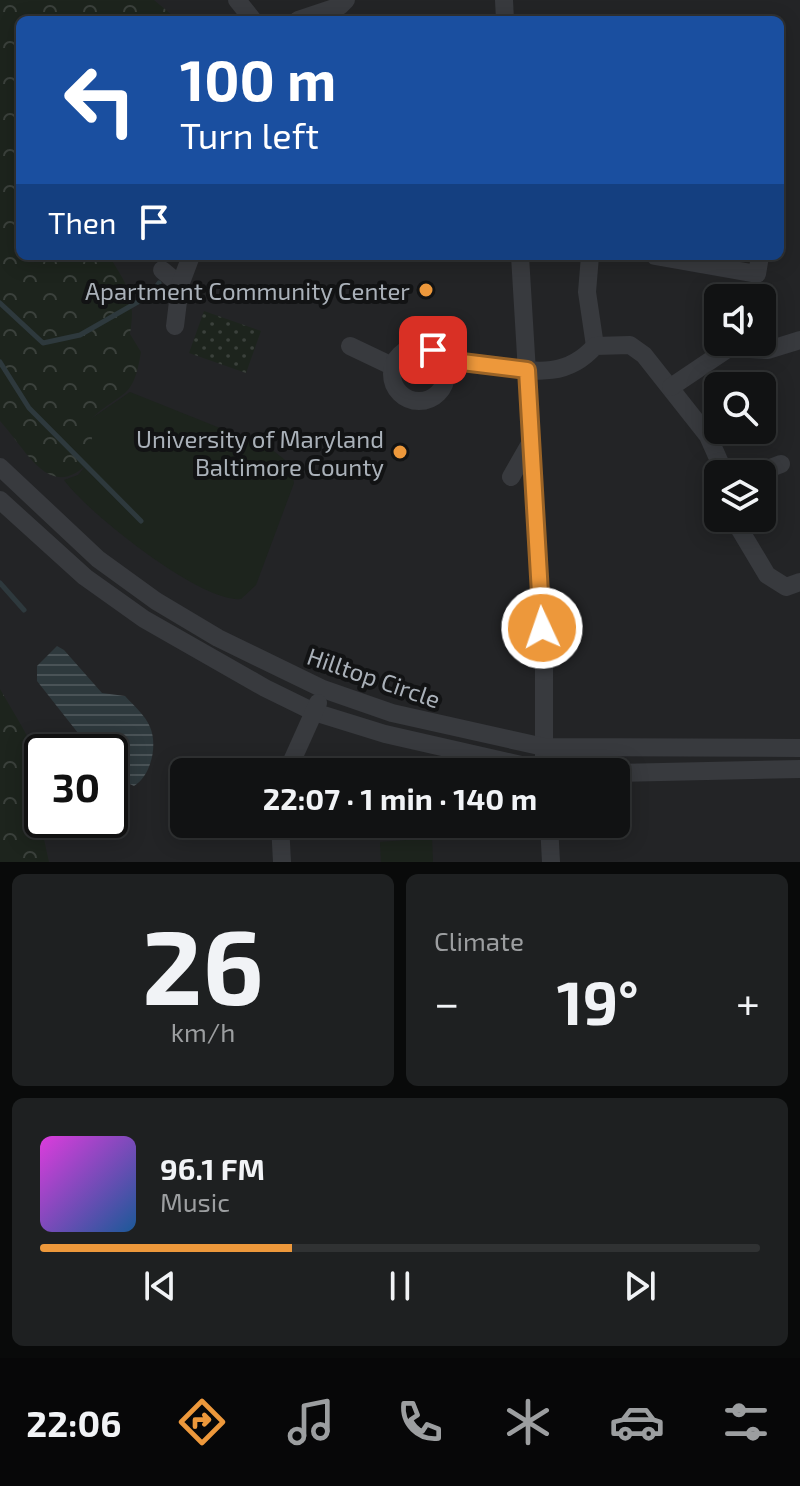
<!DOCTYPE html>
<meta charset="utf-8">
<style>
body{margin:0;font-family:"Exo 2",sans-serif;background:#1e2021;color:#f1f3f6;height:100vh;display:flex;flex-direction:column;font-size:30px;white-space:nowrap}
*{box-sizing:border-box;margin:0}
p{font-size:26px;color:#9c9ea0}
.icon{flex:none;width:44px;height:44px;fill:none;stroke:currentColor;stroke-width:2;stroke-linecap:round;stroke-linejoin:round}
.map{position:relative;height:862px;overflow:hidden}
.sheet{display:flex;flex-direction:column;gap:12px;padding:12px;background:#090a0a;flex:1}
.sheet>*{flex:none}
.banner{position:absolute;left:16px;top:16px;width:768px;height:244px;border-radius:12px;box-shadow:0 4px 20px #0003,0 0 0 2px #303233;background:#1a4fa0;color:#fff;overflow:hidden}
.tools{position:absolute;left:704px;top:284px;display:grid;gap:16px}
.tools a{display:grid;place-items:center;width:72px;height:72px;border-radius:12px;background:#111213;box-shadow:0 4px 20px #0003,0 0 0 2px #303233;font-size:40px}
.speed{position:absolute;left:24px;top:734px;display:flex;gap:16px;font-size:40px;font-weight:700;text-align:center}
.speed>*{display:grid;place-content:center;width:104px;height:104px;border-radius:50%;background:#111213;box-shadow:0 4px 20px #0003,0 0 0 2px #303233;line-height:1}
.speed .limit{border:4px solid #111;border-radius:12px;background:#fff;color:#111}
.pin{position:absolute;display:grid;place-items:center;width:68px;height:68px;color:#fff;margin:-34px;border-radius:16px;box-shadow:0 4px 12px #0006}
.me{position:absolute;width:88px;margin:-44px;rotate:357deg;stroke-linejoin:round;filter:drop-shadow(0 0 6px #0008)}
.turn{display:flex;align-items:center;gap:28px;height:168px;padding:0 32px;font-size:36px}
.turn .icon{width:104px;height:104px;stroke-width:2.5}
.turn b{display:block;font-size:56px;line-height:68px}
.then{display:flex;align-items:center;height:76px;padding:0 32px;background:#0003;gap:16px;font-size:30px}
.big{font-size:60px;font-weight:700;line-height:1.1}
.sheet .tile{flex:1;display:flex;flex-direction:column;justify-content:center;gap:12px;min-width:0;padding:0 28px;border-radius:12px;background:#1e2021}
.sheet .dial{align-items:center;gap:0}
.dial b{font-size:104px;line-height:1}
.song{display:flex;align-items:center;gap:24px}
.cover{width:96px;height:96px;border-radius:12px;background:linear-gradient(135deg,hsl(300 70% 55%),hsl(210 70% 35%))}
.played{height:8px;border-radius:4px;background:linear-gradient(90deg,#ed983b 35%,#303233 35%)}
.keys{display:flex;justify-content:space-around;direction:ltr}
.heat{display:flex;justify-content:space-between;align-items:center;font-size:44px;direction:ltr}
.sheet .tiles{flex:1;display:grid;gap:12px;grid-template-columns:1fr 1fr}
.tile:last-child{grid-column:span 2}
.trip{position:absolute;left:170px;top:758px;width:460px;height:80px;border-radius:12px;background:#111213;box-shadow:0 4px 20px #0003,0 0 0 2px #303233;font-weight:700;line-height:80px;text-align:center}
.tabs{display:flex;height:128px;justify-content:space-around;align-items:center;background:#070708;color:#9c9ea0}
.tabs .icon{width:56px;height:56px}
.tabs .on{color:#ed983b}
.tabs b{font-size:36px;color:#f1f3f6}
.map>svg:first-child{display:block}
.built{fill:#232426;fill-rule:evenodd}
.grass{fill:#1d241d}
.forest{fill:url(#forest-crowns)}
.park{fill:url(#park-dots)}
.water{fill:url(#water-rules)}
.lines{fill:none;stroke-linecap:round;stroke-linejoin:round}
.stream{stroke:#2e393d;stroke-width:5}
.minor{stroke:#383a3e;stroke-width:18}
.route-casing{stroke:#9a6326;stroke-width:20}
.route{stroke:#ed983b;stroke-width:14}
.poi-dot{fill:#ed983b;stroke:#121314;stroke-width:3}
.labels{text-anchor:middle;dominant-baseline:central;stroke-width:8;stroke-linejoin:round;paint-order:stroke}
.poi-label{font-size:24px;fill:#aab1b9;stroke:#121314;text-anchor:end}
.street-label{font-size:24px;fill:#aab1b9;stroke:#121314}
</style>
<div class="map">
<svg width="800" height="862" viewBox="0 0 800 862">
<defs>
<pattern id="forest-crowns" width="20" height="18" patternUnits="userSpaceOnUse" patternTransform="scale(2)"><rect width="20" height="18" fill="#1d241d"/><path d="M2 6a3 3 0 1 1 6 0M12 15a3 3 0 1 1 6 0" fill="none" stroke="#3b413c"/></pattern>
<pattern id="park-dots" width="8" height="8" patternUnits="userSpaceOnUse" patternTransform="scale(2)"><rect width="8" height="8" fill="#1d241d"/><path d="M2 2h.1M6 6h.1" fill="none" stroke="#3b413c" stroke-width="1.8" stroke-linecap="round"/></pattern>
<pattern id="water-rules" width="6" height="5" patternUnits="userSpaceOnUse" patternTransform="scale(2)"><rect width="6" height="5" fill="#2e393d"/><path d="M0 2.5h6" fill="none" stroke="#4a5357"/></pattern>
</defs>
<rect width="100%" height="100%" fill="#171819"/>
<path class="built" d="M0,0H800V862H0ZM20,20H780V256H20ZM718,298H762V342H718ZM718,386H762V430H718ZM718,474H762V518H718ZM42,752H110V820H42ZM184,772H616V824H184Z"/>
<g class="grass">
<path d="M130,392L270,448L290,464L294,483L256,585L241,599C201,603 88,513 64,480L78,475L91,459L92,418Z"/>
<polygon points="762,497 772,525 758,530 743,518 762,518"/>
<polygon points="432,838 433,862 381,862 380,842"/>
</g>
<g class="forest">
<path d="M0,0H154L178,20H20V256H109C128,286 136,297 130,334L141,352C133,400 125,389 92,418V459C51,505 29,453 0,421Z"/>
<path d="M0,689C33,746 42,752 42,820L70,821L69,830L44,839L49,862H0Z"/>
</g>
<polygon class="park" points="204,311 261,331 246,373 189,353"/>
<path class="water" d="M57,646L64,650L102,693L125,696C133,705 146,716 150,727C158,745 151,776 134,786L110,775V752H93L37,681V666Z"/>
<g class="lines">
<g class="stream">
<polyline points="0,303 43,343 80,335 150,295 159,283"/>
<polyline points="0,362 29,408 141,521"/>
<polyline points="0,583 24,610"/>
</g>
<g class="minor">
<polyline points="237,0 253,20"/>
<polyline points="504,0 505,20"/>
<polyline points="298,20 340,6 346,0"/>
<polyline points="520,256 544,655 544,756"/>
<polyline points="590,256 587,292 595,346"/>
<polyline points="655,256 757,274 760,256"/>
<polyline points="162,270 180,285"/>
<polyline points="175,326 180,285 191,256"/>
<polyline points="350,346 392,366"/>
<circle cx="419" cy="374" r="27"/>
<path d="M445,365C499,354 552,395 595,346L630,345L644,355L708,436L725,474"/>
<polyline points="671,387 729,348 768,350 800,340"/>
<polyline points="0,467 98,559 156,601 218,638 323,689 392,713 544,747 800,748"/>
<polyline points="754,474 781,464"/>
<polyline points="511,477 531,442"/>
<polyline points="0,500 85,577 144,619 265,688 314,712 385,734 552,772"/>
<polyline points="733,518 767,575 786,587 800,582"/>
<polyline points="287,772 318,703"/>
<polyline points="616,773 800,769"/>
<polyline points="280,824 282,862"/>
<polyline points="549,824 551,862"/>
</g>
</g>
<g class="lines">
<g class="route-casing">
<polyline id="route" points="433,350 445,365 462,362 527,370 542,628"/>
</g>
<use href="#route" class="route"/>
</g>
<g class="poi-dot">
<circle cx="426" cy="290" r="8"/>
<circle cx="400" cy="452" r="8"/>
</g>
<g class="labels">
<g class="poi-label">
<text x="410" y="290">Apartment Community Center</text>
<text x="384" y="438">University of Maryland<tspan x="384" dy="28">Baltimore County</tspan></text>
</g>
<g class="street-label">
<text transform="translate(374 677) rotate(19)">Hilltop Circle</text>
</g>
</g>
</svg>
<div class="tools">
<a><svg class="icon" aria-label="sound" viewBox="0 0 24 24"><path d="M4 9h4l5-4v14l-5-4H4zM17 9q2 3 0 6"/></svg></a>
<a><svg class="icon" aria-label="search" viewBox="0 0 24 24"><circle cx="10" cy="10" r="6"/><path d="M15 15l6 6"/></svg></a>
<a><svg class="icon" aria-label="layers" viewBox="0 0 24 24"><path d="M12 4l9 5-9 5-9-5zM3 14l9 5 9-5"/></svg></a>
</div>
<div class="speed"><div class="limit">30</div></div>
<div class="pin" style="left:433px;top:350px;background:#d93025"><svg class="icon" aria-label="arrive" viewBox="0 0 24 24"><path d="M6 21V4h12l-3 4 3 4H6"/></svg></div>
<svg class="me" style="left:542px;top:628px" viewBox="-20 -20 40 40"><circle r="17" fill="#ed983b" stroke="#fff" stroke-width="3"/><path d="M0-11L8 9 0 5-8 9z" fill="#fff"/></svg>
<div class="trip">22:07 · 1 min · 140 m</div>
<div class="banner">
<div class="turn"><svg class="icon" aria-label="left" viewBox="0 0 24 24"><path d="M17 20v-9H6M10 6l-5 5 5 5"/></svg><div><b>100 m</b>Turn left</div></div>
<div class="then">Then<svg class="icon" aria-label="arrive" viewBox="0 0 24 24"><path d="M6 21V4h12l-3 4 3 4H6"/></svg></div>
</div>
</div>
<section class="sheet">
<div class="tiles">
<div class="tile dial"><b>26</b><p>km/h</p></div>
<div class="tile"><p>Climate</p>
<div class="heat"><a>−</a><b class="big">19°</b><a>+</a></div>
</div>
<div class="tile">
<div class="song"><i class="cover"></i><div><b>96.1 FM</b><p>Music</p></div></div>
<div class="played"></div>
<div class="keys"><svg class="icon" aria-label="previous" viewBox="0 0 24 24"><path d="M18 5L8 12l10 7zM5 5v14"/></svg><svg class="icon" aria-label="pause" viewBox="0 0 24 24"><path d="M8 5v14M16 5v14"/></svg><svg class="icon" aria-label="next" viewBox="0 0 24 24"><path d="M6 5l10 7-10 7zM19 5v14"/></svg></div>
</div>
</div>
</section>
<nav class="tabs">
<b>22:06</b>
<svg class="icon on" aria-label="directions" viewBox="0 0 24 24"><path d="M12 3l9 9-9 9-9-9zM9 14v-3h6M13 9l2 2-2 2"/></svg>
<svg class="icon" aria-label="music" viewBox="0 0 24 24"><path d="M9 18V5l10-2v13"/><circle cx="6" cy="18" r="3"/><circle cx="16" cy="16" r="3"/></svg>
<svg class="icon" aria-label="phone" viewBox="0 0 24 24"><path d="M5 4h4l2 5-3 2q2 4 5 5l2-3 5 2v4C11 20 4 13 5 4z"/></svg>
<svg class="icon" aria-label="climate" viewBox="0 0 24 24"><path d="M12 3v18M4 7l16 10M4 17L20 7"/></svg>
<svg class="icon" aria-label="car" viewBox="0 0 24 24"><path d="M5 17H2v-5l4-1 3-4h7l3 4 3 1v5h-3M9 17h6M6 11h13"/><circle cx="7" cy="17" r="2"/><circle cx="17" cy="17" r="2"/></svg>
<svg class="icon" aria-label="filters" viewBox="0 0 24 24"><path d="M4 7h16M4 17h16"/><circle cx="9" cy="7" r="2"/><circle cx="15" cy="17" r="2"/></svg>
</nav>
